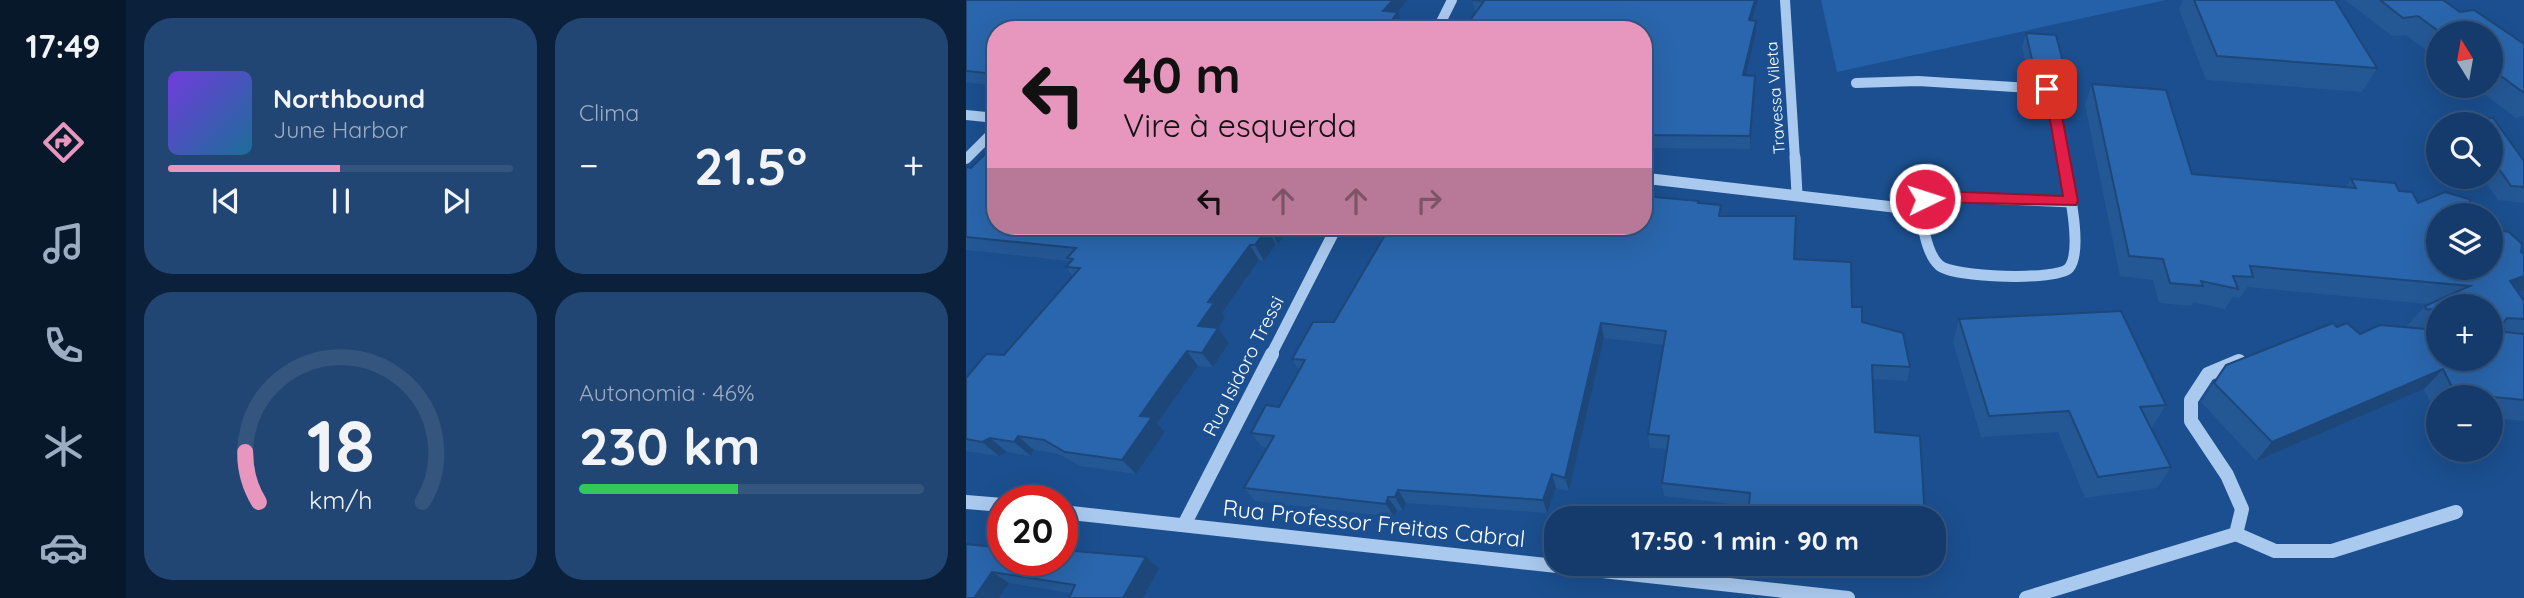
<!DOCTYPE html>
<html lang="pt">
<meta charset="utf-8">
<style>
body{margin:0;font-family:Quicksand,sans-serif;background:#214673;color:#f1f3f6;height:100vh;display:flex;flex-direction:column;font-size:26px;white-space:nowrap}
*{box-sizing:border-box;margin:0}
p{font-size:23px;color:#9dadc1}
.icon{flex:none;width:38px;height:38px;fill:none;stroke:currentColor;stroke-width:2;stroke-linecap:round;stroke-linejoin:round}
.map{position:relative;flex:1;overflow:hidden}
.details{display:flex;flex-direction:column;gap:18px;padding:18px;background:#0b203b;width:840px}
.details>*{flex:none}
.hud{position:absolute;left:21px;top:21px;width:665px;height:214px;border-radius:28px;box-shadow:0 7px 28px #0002,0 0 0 2px #33557e;background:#e797bd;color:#111;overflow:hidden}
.needle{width:46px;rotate:349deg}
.tools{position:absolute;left:1460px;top:21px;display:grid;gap:14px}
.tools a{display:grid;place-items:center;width:77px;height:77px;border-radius:50%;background:#143b6b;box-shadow:0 7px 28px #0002,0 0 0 2px #33557e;font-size:35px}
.speed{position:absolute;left:21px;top:485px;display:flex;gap:14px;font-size:35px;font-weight:700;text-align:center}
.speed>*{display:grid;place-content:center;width:91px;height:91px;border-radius:50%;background:#143b6b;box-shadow:0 7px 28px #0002,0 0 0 2px #33557e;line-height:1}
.speed .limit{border:10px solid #d22;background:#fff;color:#111}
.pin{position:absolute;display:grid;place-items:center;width:60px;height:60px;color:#fff;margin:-30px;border-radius:14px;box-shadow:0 4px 10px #0006}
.me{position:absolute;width:77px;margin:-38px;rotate:86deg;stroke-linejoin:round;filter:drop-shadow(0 0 5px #0008)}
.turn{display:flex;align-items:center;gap:24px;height:147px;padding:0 21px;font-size:32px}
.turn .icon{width:91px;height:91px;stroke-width:2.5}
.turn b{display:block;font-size:49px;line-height:60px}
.lanes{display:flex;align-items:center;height:66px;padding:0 21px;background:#0003;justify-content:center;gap:35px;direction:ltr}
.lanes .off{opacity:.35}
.big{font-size:52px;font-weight:700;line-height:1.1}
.details .card{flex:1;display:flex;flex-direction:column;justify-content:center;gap:10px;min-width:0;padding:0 24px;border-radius:28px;background:#214673}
.details .dial{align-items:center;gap:0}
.dial svg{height:182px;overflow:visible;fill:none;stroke:#33557e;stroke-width:7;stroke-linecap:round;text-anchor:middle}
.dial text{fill:#f1f3f6;stroke:none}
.song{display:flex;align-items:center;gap:21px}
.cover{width:84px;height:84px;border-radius:10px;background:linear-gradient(135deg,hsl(260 70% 55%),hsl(200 70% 35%))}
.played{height:7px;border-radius:4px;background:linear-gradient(90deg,#e797bd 50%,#33557e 50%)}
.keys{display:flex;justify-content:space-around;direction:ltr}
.heat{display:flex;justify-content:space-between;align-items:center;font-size:38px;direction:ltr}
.charge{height:10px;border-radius:5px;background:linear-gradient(90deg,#34c759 46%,#33557e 0)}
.details .tiles{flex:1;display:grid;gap:18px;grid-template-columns:repeat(2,1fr)}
.trip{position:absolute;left:578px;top:506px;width:402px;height:70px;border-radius:28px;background:#143b6b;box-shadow:0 7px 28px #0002,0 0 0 2px #33557e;font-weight:700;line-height:70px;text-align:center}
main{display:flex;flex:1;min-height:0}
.dock{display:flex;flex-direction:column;width:126px;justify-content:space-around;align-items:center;background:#08182b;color:#9dadc1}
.dock .icon{width:49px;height:49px}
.dock .selected{color:#e797bd}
.dock b{font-size:32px;color:#f1f3f6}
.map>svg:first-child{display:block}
.green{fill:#2461a8}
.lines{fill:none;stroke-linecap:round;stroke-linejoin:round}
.minor-far2{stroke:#a9c9ee;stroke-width:10}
.minor-far1{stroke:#a9c9ee;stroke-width:11}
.minor{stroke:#a9c9ee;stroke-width:14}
.wall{fill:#245895;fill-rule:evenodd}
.shaded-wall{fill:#1d4779}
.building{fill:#2a66ad;stroke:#1d4779;stroke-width:2}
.route{fill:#e11d48;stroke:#92132f;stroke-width:2}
.labels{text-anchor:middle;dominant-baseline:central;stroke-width:7;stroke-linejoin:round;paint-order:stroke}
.far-street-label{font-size:16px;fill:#fff;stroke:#1b4f8f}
.street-label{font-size:19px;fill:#fff;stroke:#1b4f8f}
.near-street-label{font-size:23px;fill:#fff;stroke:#1b4f8f}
</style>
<main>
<nav class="dock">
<b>17:49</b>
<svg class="icon selected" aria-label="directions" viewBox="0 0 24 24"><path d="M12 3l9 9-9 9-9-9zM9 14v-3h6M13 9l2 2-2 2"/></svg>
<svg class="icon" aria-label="music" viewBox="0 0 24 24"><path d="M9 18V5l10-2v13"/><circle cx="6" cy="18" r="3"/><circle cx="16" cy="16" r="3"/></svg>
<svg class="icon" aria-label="phone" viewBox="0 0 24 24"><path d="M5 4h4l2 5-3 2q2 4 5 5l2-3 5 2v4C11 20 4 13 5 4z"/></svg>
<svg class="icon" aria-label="climate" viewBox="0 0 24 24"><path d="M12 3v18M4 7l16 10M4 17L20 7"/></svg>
<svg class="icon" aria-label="car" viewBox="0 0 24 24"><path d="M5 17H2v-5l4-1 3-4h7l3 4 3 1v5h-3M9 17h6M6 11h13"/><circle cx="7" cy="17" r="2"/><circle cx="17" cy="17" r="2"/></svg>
</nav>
<section class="details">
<div class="tiles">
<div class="card">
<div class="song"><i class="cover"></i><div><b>Northbound</b><p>June Harbor</p></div></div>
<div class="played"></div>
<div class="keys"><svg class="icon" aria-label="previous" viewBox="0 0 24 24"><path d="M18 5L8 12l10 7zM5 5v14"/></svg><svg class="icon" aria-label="pause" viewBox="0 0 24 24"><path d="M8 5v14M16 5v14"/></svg><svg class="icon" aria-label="next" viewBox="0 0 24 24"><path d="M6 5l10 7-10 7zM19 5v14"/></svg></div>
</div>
<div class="card"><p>Clima</p>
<div class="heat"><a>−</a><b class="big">21.5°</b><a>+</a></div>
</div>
<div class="card dial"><svg viewBox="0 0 100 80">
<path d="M14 69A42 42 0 1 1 86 69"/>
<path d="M14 69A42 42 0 0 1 8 47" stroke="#e797bd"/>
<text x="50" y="56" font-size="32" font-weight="700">18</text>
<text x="50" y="72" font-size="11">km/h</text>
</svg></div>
<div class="card"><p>Autonomia · 46%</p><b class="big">230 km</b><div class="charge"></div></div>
</div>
</section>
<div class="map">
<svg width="1558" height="598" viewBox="0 0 1558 598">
<rect width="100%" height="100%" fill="#1b4f8f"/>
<polygon class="green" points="855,0 1200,0 871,72"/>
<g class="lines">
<g class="minor-far2">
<polyline points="819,0 829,159"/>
<polyline points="471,30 486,0"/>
<polyline points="890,83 952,81 1081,89 1086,95 1097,159"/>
<polyline points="0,115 30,118"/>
<polyline points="0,159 30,129"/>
</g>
<g class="minor-far1">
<polyline points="829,157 831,194"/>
<path d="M677,178L953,210C958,227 960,253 973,265C986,278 1092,281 1103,268C1118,250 1101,181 1097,157"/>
<polyline points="953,210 959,199 972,196 1105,202"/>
<polyline points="305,355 371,226"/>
</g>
<g class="minor">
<polyline points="0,502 37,505"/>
<polyline points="96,512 882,598"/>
<polyline points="218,525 306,354"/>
<polyline points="1270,534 1276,509 1261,475 1225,421 1225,400 1242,374 1273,361"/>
<polyline points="1270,534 1309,551 1366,551 1490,512"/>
<polyline points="1060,598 1270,534"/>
</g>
</g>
<g class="wall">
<polygon points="0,0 442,0 431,12 432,12 436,25 435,27 436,27 437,30 30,30 30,86 0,82"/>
<polygon points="506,0 792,0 787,21 790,33 780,75 789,76 784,149 677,148 677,30 509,12"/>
<polygon points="1217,0 1369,0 1411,68 1396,92 1240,80 1213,9"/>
<polygon points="1379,0 1477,0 1494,12 1558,44 1558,116 1550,118 1508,86 1524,86 1524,33 1472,33 1472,59 1440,35 1426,36"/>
<polygon points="1060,33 1098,66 1094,80 1063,78 1056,47"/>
<path d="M1126,84L1226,174L1380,187L1385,179L1433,191L1472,215L1558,254V290L1552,292L1558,301V332L1556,334H1558V421L1524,418V397H1472V409L1467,408L1458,389L1290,461L1235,402L1260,365L1371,327L1394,334L1442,328L1441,326L1459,306L1463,304L1281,287L1274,298L1267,297L1259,309L1227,302L1225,306L1193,303L1187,280L1154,276L1119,104ZM1472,306H1524L1472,359Z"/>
<polygon points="1496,116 1527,118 1558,161 1558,203 1532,200 1516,177 1524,177 1524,124 1490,124"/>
<polygon points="0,167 30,226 325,226 312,245 310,244 298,261 293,260 256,313 259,318 252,328 263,343 247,367 232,366 212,393 191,423 199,432 170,474 114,466 93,454 68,450 65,456 41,452 33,456 0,451 0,378 38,355 107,276 100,267 104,262 103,261 0,250"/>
<polygon points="733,203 755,205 755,216 828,259 886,307 896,322 944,367 941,381 907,379 783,506 698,496 696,483 701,449 684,448 682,434 698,345 638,338 603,491 590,488 581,513 440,503 437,511 431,510 428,517 289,501 278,488 301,448 296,447 285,433 313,407 333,370 326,359 368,322 416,241 413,235"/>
<polygon points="993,319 1200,405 1186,427 1184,427 1205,467 1191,488 1119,498 1092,432 1015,437 987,342"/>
<polygon points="0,544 193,568 105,593 43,583 33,598"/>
</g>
<g class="shaded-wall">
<polygon points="427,0 442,0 421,23 417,11"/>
<polygon points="789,0 792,0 783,33 783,20"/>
<polygon points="432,12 436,25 432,30 422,25"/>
<polygon points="790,21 790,33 777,88 777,75"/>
<polygon points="789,76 789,88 784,149 784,136"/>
<polygon points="306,226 325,226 312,245 304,229"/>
<polygon points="301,229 310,244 298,261 289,245"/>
<polygon points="284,245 293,260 256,313 259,318 243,341 232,326 242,302"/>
<polygon points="1558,276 1558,290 1524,301 1544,281"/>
<polygon points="635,323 638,338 603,491 599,478"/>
<polygon points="252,328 263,343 247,367 236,353"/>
<polygon points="221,351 232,366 191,423 199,432 170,474 156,460 174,416"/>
<polygon points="1477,369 1458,389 1290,461 1306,442"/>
<polygon points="52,436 68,450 65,456 48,442"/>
<polygon points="24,438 41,452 33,456 16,442"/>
<polygon points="586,474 590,488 581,513 577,500"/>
<polygon points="432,490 440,503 437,511 429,497"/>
<polygon points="422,497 431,510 428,517 420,504"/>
<polygon points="180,557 193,568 177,598 157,598"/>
<polygon points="26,572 43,583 33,598 8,598"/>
</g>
<g class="building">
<polygon points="0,0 427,0 417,11 432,12 422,25 436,27 433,30 30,30 30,74 0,71"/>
<polygon points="506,0 789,0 783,20 790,21 777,75 789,76 784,136 677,135 677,30 497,30 518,1"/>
<polygon points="1228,0 1369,0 1411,68 1251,56"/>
<polygon points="1414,0 1477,0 1494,12 1508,10 1558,44 1558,93 1524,68 1524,33 1475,33 1452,16 1437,18"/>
<polygon points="1060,33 1090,35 1098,66 1067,64"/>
<polygon points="1126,84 1200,90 1226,174 1390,188 1385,179 1429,183 1433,191 1446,192 1452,203 1479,192 1503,199 1513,215 1472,215 1472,268 1524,268 1524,229 1543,232 1556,244 1555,252 1558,254 1558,276 1544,281 1558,301 1558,319 1541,318 1536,325 1539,332 1558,334 1558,400 1507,395 1504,390 1487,389 1477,369 1306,442 1248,383 1260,365 1367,323 1371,327 1381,323 1394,334 1414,325 1472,330 1472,359 1524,359 1524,306 1472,306 1472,310 1460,309 1459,306 1504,286 1284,266 1287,277 1267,276 1272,289 1235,281 1237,286 1204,283 1197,259 1163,256"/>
<polygon points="1496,116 1527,118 1558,161 1558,187 1545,186 1524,156 1524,124 1502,124"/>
<polygon points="21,152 30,152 30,226 306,226 304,229 301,229 289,245 284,245 242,302 248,303 232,326 252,328 236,353 221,351 200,379 174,416 186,417 156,460 99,452 78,440 52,436 48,442 24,438 16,442 0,439 0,378 20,354 38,355 114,268 100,267 107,259 101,258 110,248 0,237 0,167 5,168"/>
<polygon points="677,196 733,201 732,203 755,205 753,216 830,216 828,259 885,262 886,307 896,307 896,322 937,333 944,367 906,365 909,432 954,436 959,518 782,518 784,493 696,483 703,436 682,434 700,331 635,323 599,478 586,474 577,500 432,490 429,497 422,497 420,504 278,488 308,436 285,433 300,405 313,407 339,360 326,359 347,322 368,322 419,235 413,235 418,226 677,226"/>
<polygon points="1155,311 1200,405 1174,407 1205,467 1132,477 1103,411 1023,416 993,319"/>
<polygon points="0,544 37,548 37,560 96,560 96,550 180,557 157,598 103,598 109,585 26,572 8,598 0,598"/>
</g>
<polygon class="route" points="1081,86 1092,95 1112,201 1110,205 954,202 954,196 972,191 1097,196 1080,96 1074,89"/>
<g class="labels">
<g class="far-street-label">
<text transform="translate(809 98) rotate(-94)">Travessa Vileta</text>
</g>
<g class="street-label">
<text transform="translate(277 366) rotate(-63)">Rua Isidoro Tressi</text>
</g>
<g class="near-street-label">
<text transform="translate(408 523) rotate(6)">Rua Professor Freitas Cabral</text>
</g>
</g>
</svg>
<div class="tools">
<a><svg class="needle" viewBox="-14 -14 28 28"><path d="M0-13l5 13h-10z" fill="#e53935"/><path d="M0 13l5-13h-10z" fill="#9dadc1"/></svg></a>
<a><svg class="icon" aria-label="search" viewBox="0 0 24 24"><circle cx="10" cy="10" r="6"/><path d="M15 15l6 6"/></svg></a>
<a><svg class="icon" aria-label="layers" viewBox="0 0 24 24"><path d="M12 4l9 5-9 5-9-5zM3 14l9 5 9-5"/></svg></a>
<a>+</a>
<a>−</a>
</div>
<div class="speed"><div class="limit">20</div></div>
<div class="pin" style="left:1081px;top:89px;background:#d93025"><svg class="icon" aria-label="arrive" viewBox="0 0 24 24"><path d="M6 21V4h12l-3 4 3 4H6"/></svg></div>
<svg class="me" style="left:959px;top:199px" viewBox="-20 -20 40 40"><circle r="17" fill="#e11d48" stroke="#fff" stroke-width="3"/><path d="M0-11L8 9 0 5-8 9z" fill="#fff"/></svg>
<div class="trip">17:50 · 1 min · 90 m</div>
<div class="hud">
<div class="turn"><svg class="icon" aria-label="left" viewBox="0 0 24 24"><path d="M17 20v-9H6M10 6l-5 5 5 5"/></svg><div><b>40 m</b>Vire à esquerda</div></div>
<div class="lanes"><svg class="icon" aria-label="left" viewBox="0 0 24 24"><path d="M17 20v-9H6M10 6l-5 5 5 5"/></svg><svg class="icon off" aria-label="ahead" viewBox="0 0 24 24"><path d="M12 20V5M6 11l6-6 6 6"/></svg><svg class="icon off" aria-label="ahead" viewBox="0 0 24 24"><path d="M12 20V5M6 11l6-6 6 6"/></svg><svg class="icon off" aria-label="right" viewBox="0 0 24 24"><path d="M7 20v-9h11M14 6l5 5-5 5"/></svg></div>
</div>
</div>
</main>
